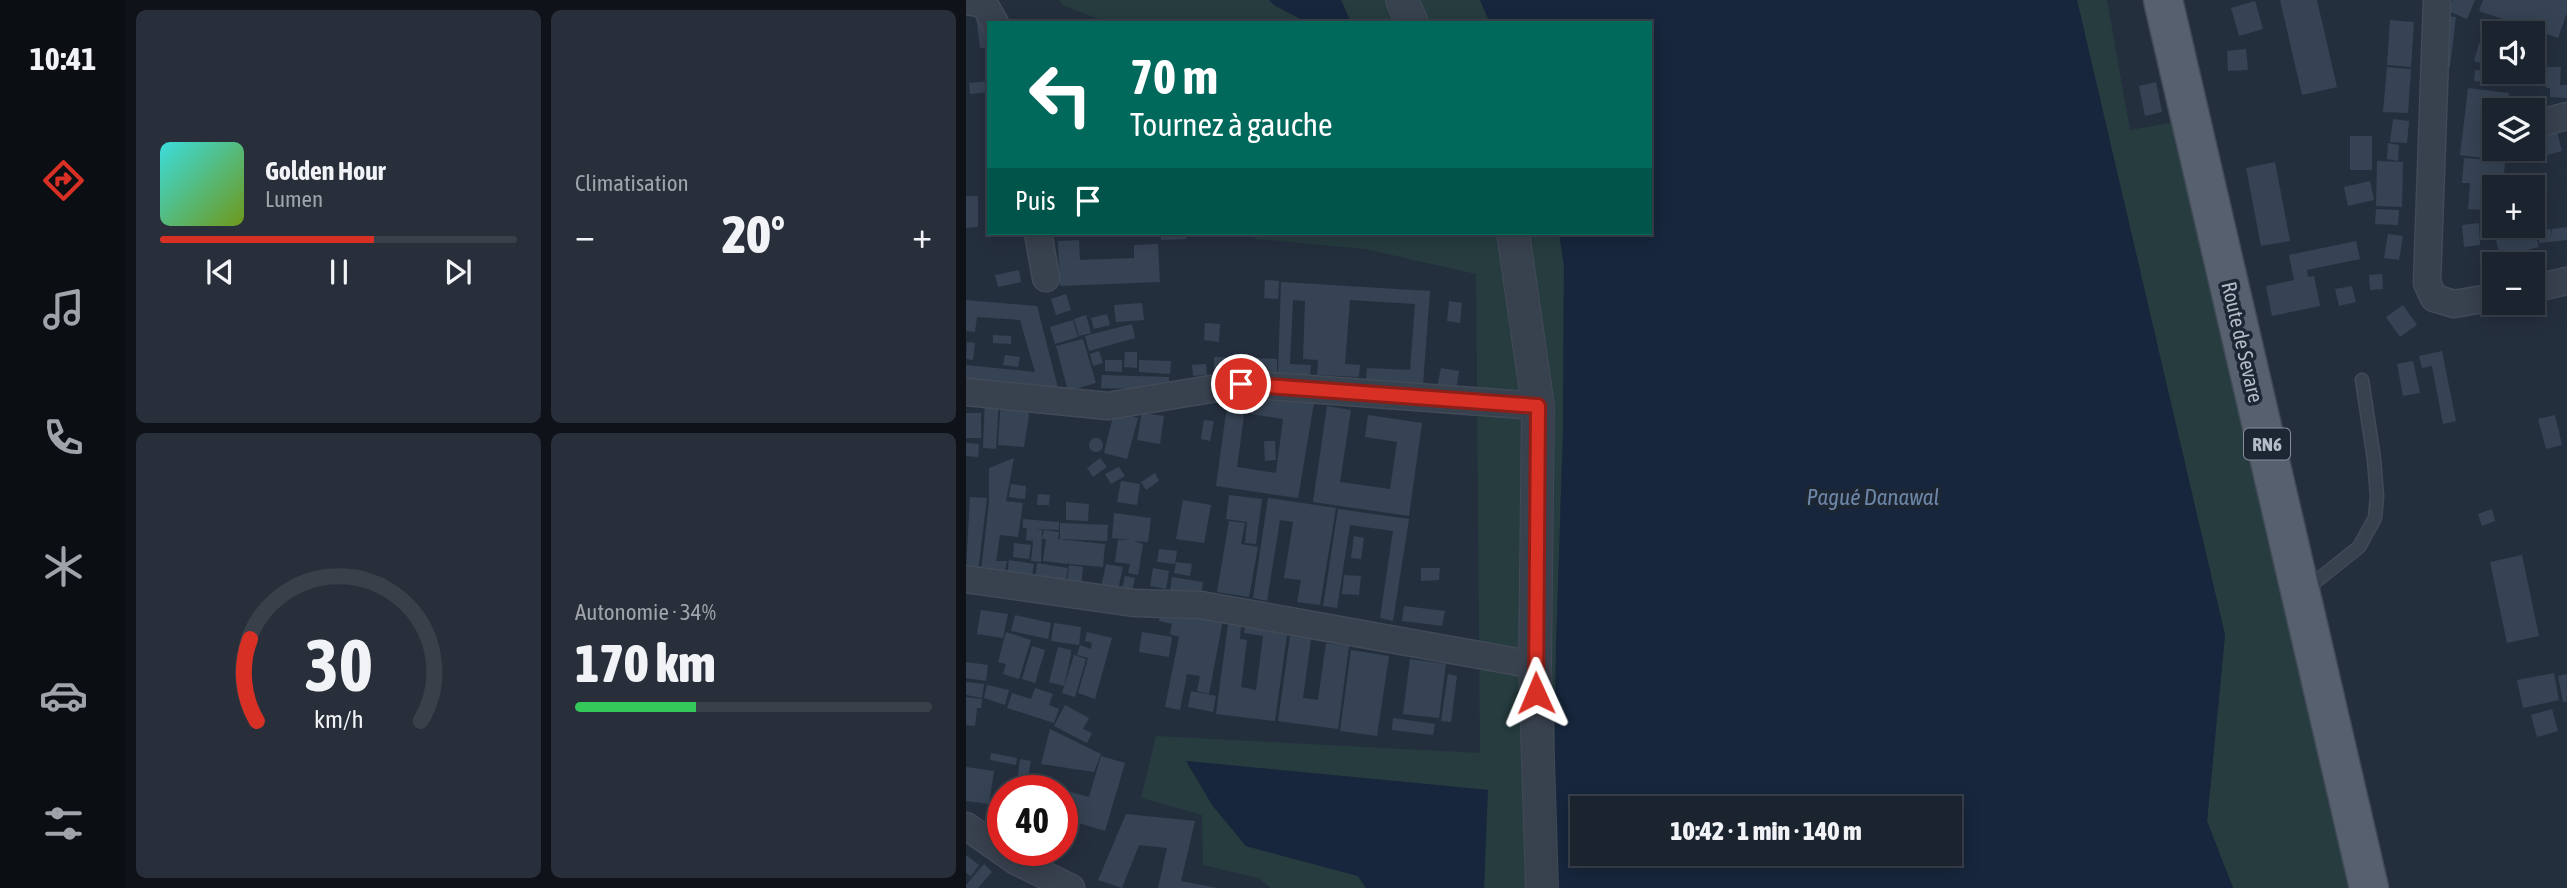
<!DOCTYPE html>
<html lang="fr">
<meta charset="utf-8">
<style>
body{margin:0;font-family:"Asap Condensed",sans-serif;background:#282f3a;color:#f1f3f6;height:100vh;display:flex;flex-direction:column;font-size:26px;white-space:nowrap}
*{box-sizing:border-box;margin:0}
p{font-size:23px;color:#a0a4aa}
.icon{flex:none;width:38px;height:38px;fill:none;stroke:currentColor;stroke-width:2;stroke-linecap:round;stroke-linejoin:round}
.map{position:relative;flex:1;overflow:hidden}
.details{display:flex;flex-direction:column;gap:10px;padding:10px;background:#0f1319;width:840px}
.details>*{flex:none}
.banner{position:absolute;left:21px;top:21px;width:665px;height:214px;border-radius:0px;box-shadow:0 4px 18px #0003,0 0 0 2px #39404a;background:#00695c;color:#fff;overflow:hidden}
.fabs{position:absolute;left:1516px;top:21px;display:grid;gap:14px}
.fabs a{display:grid;place-items:center;width:63px;height:63px;border-radius:0px;background:#1b232e;box-shadow:0 4px 18px #0003,0 0 0 2px #39404a;font-size:35px}
.speed{position:absolute;left:21px;top:775px;display:flex;gap:14px;font-size:35px;font-weight:700;text-align:center}
.speed>*{display:grid;place-content:center;width:91px;height:91px;border-radius:50%;background:#1b232e;box-shadow:0 4px 18px #0003,0 0 0 2px #39404a;line-height:1}
.speed .limit{border:10px solid #d22;background:#fff;color:#111}
.pin{position:absolute;display:grid;place-items:center;width:60px;height:60px;color:#fff;margin:-30px;border:4px solid #fff;border-radius:50%;box-shadow:0 2px 7px #0007}
.me{position:absolute;width:77px;margin:-38px;rotate:359deg;stroke-linejoin:round;filter:drop-shadow(0 0 5px #0008)}
.turn{display:flex;align-items:center;gap:24px;height:147px;padding:0 28px;font-size:32px}
.turn .icon{width:91px;height:91px;stroke-width:2.5}
.turn b{display:block;font-size:49px;line-height:60px}
.then{display:flex;align-items:center;height:66px;padding:0 28px;background:#0003;gap:14px;font-size:26px}
.big{font-size:52px;font-weight:800;line-height:1.1}
.details .tile{flex:1;display:flex;flex-direction:column;justify-content:center;gap:10px;min-width:0;padding:0 24px;border-radius:10px;background:#282f3a}
.details .dial{align-items:center;gap:0}
.dial svg{height:182px;overflow:visible;fill:none;stroke:#39404a;stroke-width:7;stroke-linecap:round;text-anchor:middle}
.dial text{fill:#f1f3f6;stroke:none}
.song{display:flex;align-items:center;gap:21px}
.cover{width:84px;height:84px;border-radius:10px;background:linear-gradient(135deg,hsl(180 70% 55%),hsl(80 70% 35%))}
.played{height:7px;border-radius:4px;background:linear-gradient(90deg,#d93025 60%,#39404a 60%)}
.keys{display:flex;justify-content:space-around;direction:ltr}
.heat{display:flex;justify-content:space-between;align-items:center;font-size:38px;direction:ltr}
.charge{height:10px;border-radius:5px;background:linear-gradient(90deg,#34c759 34%,#39404a 0)}
.details .tiles{flex:1;display:grid;gap:10px;grid-template-columns:repeat(2,1fr)}
.trip{position:absolute;left:604px;top:796px;width:392px;height:70px;border-radius:0px;background:#1b232e;box-shadow:0 4px 18px #0003,0 0 0 2px #39404a;font-weight:800;line-height:70px;text-align:center}
main{display:flex;flex:1;min-height:0}
.menu{display:flex;flex-direction:column;width:126px;justify-content:space-around;align-items:center;background:#0b0e12;color:#a0a4aa}
.menu .icon{width:49px;height:49px}
.menu .on{color:#d93025}
.menu b{font-size:32px;color:#f1f3f6}
.map>svg:first-child{display:block}
.green{fill:#263c3f}
.water{fill:#17263c;fill-rule:evenodd}
.building{fill:#364354}
.lines{fill:none;stroke-linecap:round;stroke-linejoin:round}
.service-casing{stroke:#414a57;stroke-width:15}
.minor-casing{stroke:#414a57;stroke-width:29}
.tertiary-casing{stroke:#414a57;stroke-width:34}
.primary-casing{stroke:#414a57;stroke-width:41}
.service{stroke:#38414e;stroke-width:12}
.minor{stroke:#38414e;stroke-width:26}
.tertiary{stroke:#38414e;stroke-width:32}
.primary{stroke:#56606e;stroke-width:38}
.route-casing{stroke:#8d1f18;stroke-width:18}
.route{stroke:#d93025;stroke-width:12}
.labels{text-anchor:middle;dominant-baseline:central;stroke-width:7;stroke-linejoin:round;paint-order:stroke}
.shield{fill:#1d2633;stroke:#878f9c;stroke-width:2}
.shield-label{font-size:19px;font-weight:bold;fill:#b4bcc9}
.street-label{font-size:21px;fill:#b4bcc9;stroke:#1d2633}
.water-label{font-size:23px;font-style:italic;fill:#6d86a8;stroke:#1d2633}
</style>
<main>
<nav class="menu">
<b>10:41</b>
<svg class="icon on" aria-label="directions" viewBox="0 0 24 24"><path d="M12 3l9 9-9 9-9-9zM9 14v-3h6M13 9l2 2-2 2"/></svg>
<svg class="icon" aria-label="music" viewBox="0 0 24 24"><path d="M9 18V5l10-2v13"/><circle cx="6" cy="18" r="3"/><circle cx="16" cy="16" r="3"/></svg>
<svg class="icon" aria-label="phone" viewBox="0 0 24 24"><path d="M5 4h4l2 5-3 2q2 4 5 5l2-3 5 2v4C11 20 4 13 5 4z"/></svg>
<svg class="icon" aria-label="climate" viewBox="0 0 24 24"><path d="M12 3v18M4 7l16 10M4 17L20 7"/></svg>
<svg class="icon" aria-label="car" viewBox="0 0 24 24"><path d="M5 17H2v-5l4-1 3-4h7l3 4 3 1v5h-3M9 17h6M6 11h13"/><circle cx="7" cy="17" r="2"/><circle cx="17" cy="17" r="2"/></svg>
<svg class="icon" aria-label="filters" viewBox="0 0 24 24"><path d="M4 7h16M4 17h16"/><circle cx="9" cy="7" r="2"/><circle cx="15" cy="17" r="2"/></svg>
</nav>
<section class="details">
<div class="tiles">
<div class="tile">
<div class="song"><i class="cover"></i><div><b>Golden Hour</b><p>Lumen</p></div></div>
<div class="played"></div>
<div class="keys"><svg class="icon" aria-label="previous" viewBox="0 0 24 24"><path d="M18 5L8 12l10 7zM5 5v14"/></svg><svg class="icon" aria-label="pause" viewBox="0 0 24 24"><path d="M8 5v14M16 5v14"/></svg><svg class="icon" aria-label="next" viewBox="0 0 24 24"><path d="M6 5l10 7-10 7zM19 5v14"/></svg></div>
</div>
<div class="tile"><p>Climatisation</p>
<div class="heat"><a>−</a><b class="big">20°</b><a>+</a></div>
</div>
<div class="tile dial"><svg viewBox="0 0 100 80">
<path d="M14 69A42 42 0 1 1 86 69"/>
<path d="M14 69A42 42 0 0 1 11 33" stroke="#d93025"/>
<text x="50" y="56" font-size="32" font-weight="700">30</text>
<text x="50" y="72" font-size="11">km/h</text>
</svg></div>
<div class="tile"><p>Autonomie · 34%</p><b class="big">170 km</b><div class="charge"></div></div>
</div>
</section>
<div class="map">
<svg width="1601" height="888" viewBox="0 0 1601 888">
<rect width="100%" height="100%" fill="#242f3e"/>
<g class="green">
<polygon points="94,0 303,0 308,5 342,23 143,23 96,5"/>
<polygon points="375,0 514,0 524,23 385,23"/>
<polygon points="1111,0 1141,0 1164,130 1242,116 1422,888 1267,888 1241,822 1259,635"/>
<polygon points="286,233 593,233 598,266 597,431 590,649 587,888 518,888 521,790 221,761 280,846 392,876 400,888 305,888 292,878 237,865 236,815 175,798 190,736 514,753 510,274 399,249 289,239"/>
</g>
<g class="water">
<polygon points="303,0 375,0 385,23 342,23 308,5"/>
<path d="M514,0H1111L1259,635L1241,821L1267,888H587L590,649L597,431L598,266L593,233H684V23H524ZM616,808H984V854H616Z"/>
<polygon points="220,761 522,790 518,888 400,888 392,876 280,846 246,805"/>
</g>
<g class="building">
<polygon points="1314,0 1351,0 1371,87 1336,95"/>
<polygon points="1487,0 1509,0 1501,19 1482,11"/>
<polygon points="1517,0 1601,0 1601,13 1592,38 1513,11"/>
<polygon points="1289,1 1297,29 1273,36 1265,8"/>
<polygon points="19,15 23,47 14,48 10,16"/>
<polygon points="1479,16 1490,17 1484,67 1473,65"/>
<polygon points="1424,20 1448,22 1445,67 1421,65"/>
<polygon points="1513,43 1528,47 1528,67 1508,61"/>
<polygon points="1280,49 1282,70 1262,71 1261,51"/>
<polygon points="1421,67 1445,69 1442,113 1417,112"/>
<polygon points="1581,67 1595,67 1594,85 1601,85 1601,98 1584,97 1584,88 1580,88"/>
<polygon points="1509,70 1539,72 1538,84 1508,81"/>
<polygon points="23,81 23,92 4,94 3,83"/>
<polygon points="1190,82 1196,112 1179,116 1173,86"/>
<polygon points="1502,88 1543,93 1541,110 1528,110 1528,149 1536,149 1535,160 1494,155"/>
<polygon points="1427,119 1443,121 1441,143 1424,142"/>
<polygon points="1591,132 1596,151 1578,156 1573,137"/>
<rect x="1384" y="136" width="22" height="34"/>
<polygon points="1422,143 1433,145 1432,161 1421,159"/>
<polygon points="1566,143 1569,143 1568,161 1547,160 1547,149 1566,149"/>
<polygon points="1498,158 1539,161 1537,187 1528,187 1528,211 1502,209 1504,183 1496,183"/>
<polygon points="1411,161 1437,162 1436,207 1410,206"/>
<polygon points="1309,162 1324,241 1295,246 1280,168"/>
<polygon points="1404,181 1408,200 1382,206 1378,187"/>
<polygon points="0,196 12,196 12,227 0,228"/>
<polygon points="1410,209 1433,210 1432,225 1409,224"/>
<polygon points="1513,223 1514,245 1498,247 1496,225"/>
<polygon points="1601,227 1601,240 1573,243 1573,230 1585,229 1586,236 1586,229"/>
<polygon points="1568,230 1573,247 1534,257 1530,240"/>
<polygon points="195,233 221,233 220,239 195,240"/>
<polygon points="1422,234 1437,236 1433,260 1418,258"/>
<polygon points="113,240 114,260 168,258 168,245 192,244 194,282 94,286 92,241"/>
<polygon points="1390,241 1394,259 1341,270 1342,277 1348,276 1354,306 1306,316 1300,286 1328,280 1323,255"/>
<polygon points="1573,250 1575,265 1558,264 1557,252"/>
<polygon points="1547,258 1549,264 1528,264 1528,284 1524,285 1519,265"/>
<polygon points="53,270 55,282 32,287 29,275"/>
<polygon points="1416,274 1417,289 1404,290 1403,275"/>
<polygon points="299,280 313,281 312,299 298,298"/>
<polygon points="315,282 464,291 457,385 400,381 401,368 444,370 449,304 384,300 379,364 394,365 393,377 351,375 352,360 337,359 339,301 327,300 324,364 345,365 344,377 312,375"/>
<polygon points="1386,286 1390,302 1373,306 1369,289"/>
<polygon points="100,294 105,310 90,315 85,299"/>
<polygon points="0,300 71,306 92,388 0,381 0,365 69,372 54,320 11,317 9,332 0,331"/>
<polygon points="483,301 496,303 494,323 481,321"/>
<polygon points="176,303 178,320 150,322 148,305"/>
<polygon points="1437,305 1451,325 1434,337 1420,317"/>
<polygon points="141,314 144,325 128,329 125,318"/>
<polygon points="120,315 125,333 113,336 108,319"/>
<polygon points="107,320 112,337 89,344 84,327"/>
<polygon points="239,323 254,324 253,342 238,340"/>
<polygon points="166,324 169,338 123,351 119,336"/>
<polygon points="27,335 45,336 45,344 27,343"/>
<polygon points="117,339 130,383 102,391 90,346"/>
<polygon points="1,342 9,343 7,360 0,359"/>
<polygon points="133,351 137,363 127,366 124,354"/>
<polygon points="1476,351 1490,421 1477,424 1466,366 1456,368 1453,356"/>
<polygon points="159,352 171,352 171,368 158,367"/>
<polygon points="39,355 54,357 52,367 37,365"/>
<polygon points="248,357 311,359 311,375 248,373"/>
<polygon points="139,360 156,360 156,372 139,371"/>
<polygon points="173,360 205,361 204,374 173,372"/>
<polygon points="1447,361 1454,393 1437,396 1431,364"/>
<polygon points="240,364 241,375 227,376 226,365"/>
<polygon points="475,368 493,371 490,390 471,387"/>
<polygon points="136,375 203,377 203,390 135,388"/>
<polygon points="263,391 281,394 271,467 310,473 317,419 285,414 288,394 348,403 332,498 250,486"/>
<polygon points="19,399 33,400 30,449 17,448"/>
<polygon points="35,399 61,401 63,416 58,447 32,445"/>
<polygon points="361,406 385,410 374,482 424,489 431,442 399,437 402,415 456,423 443,516 347,502"/>
<polygon points="148,412 172,418 161,459 138,453"/>
<rect x="0" y="413" width="15" height="25"/>
<polygon points="176,413 198,416 194,444 171,440"/>
<polygon points="1589,415 1596,445 1580,449 1572,419"/>
<polygon points="238,420 248,421 244,441 235,439"/>
<circle cx="130" cy="445" r="7"/>
<polygon points="298,441 309,441 310,460 299,461"/>
<polygon points="0,443 13,444 12,457 0,456"/>
<polygon points="48,458 40,501 57,503 52,537 34,535 30,561 41,561 38,576 15,572 23,501 23,468"/>
<polygon points="134,458 141,467 127,477 121,468"/>
<polygon points="153,467 159,476 145,484 139,474"/>
<polygon points="189,473 193,481 180,490 175,482"/>
<polygon points="155,481 174,484 171,505 151,502"/>
<polygon points="45,484 60,486 59,499 43,497"/>
<polygon points="72,494 84,495 83,505 71,505"/>
<polygon points="263,495 296,499 290,544 279,543 281,522 260,519"/>
<polygon points="4,497 21,498 12,572 0,571"/>
<polygon points="302,498 370,508 354,605 331,602 335,580 318,578 327,522 314,520 301,601 287,598"/>
<polygon points="217,500 245,505 238,543 210,539"/>
<polygon points="100,502 123,504 122,521 100,520"/>
<polygon points="372,509 443,519 427,621 414,618 427,531 384,525 371,608 357,606"/>
<polygon points="1526,509 1529,521 1516,526 1512,514"/>
<polygon points="148,513 185,518 182,542 167,541 177,544 172,575 162,573 164,564 149,562 152,540 164,540 146,538"/>
<polygon points="57,519 93,522 93,530 70,529 76,530 75,562 65,561 67,541 60,540 61,528 57,528"/>
<polygon points="263,521 279,523 275,544 292,547 283,597 251,592"/>
<polygon points="94,523 142,525 141,541 94,539"/>
<polygon points="78,530 93,532 92,539 139,544 137,567 103,564 103,561 102,564 77,561 80,539 76,539"/>
<polygon points="388,536 398,538 395,559 385,558"/>
<polygon points="48,543 65,545 63,559 47,557"/>
<polygon points="193,549 211,551 209,564 191,562"/>
<polygon points="1556,555 1573,636 1541,643 1524,562"/>
<polygon points="43,560 68,564 65,581 41,577"/>
<polygon points="210,562 226,564 224,576 208,573"/>
<polygon points="71,563 102,568 99,585 69,580"/>
<polygon points="140,564 157,567 152,590 135,587"/>
<polygon points="103,565 117,567 115,587 101,585"/>
<polygon points="187,568 203,571 200,589 184,586"/>
<polygon points="455,568 474,568 473,580 455,581"/>
<polygon points="378,575 395,576 393,595 376,594"/>
<polygon points="159,576 169,578 165,595 155,593"/>
<polygon points="206,577 237,582 235,597 204,591"/>
<polygon points="438,606 479,611 476,626 436,621"/>
<polygon points="195,608 257,620 243,694 231,691 234,676 221,674 214,710 199,707 213,637 204,634 206,624 193,621"/>
<polygon points="15,610 42,614 37,638 11,634"/>
<polygon points="49,615 85,623 82,639 45,631"/>
<polygon points="88,623 115,627 113,645 85,641"/>
<polygon points="262,624 275,625 274,639 281,640 275,687 290,690 297,636 278,633 279,625 313,630 321,635 309,721 250,714"/>
<polygon points="40,632 65,640 53,679 37,674 40,664 32,662"/>
<polygon points="121,632 146,638 129,699 112,693 122,658 111,655 114,645 125,649 126,643 119,641"/>
<polygon points="176,632 206,637 203,657 173,652"/>
<polygon points="324,636 345,639 337,698 352,700 360,643 383,646 372,729 312,721"/>
<polygon points="66,646 79,650 69,683 56,679"/>
<polygon points="92,647 105,650 105,654 98,686 83,682"/>
<polygon points="385,650 423,656 411,736 374,731"/>
<polygon points="108,655 120,659 109,697 96,693"/>
<polygon points="444,659 480,664 473,718 437,714"/>
<polygon points="0,662 22,665 20,681 0,678"/>
<polygon points="1588,673 1593,700 1557,708 1551,680"/>
<polygon points="482,674 491,676 485,722 475,721"/>
<polygon points="1601,674 1601,702 1597,702 1592,676"/>
<polygon points="0,682 18,684 16,698 0,695"/>
<polygon points="21,685 43,690 39,705 18,698"/>
<polygon points="69,688 87,694 83,705 93,709 88,723 41,708 46,693 65,699"/>
<polygon points="225,691 250,696 247,712 222,707"/>
<polygon points="0,697 16,699 15,708 11,708 9,726 0,725"/>
<polygon points="99,705 123,718 117,729 126,733 121,743 88,726"/>
<polygon points="1586,709 1592,731 1571,737 1565,715"/>
<polygon points="427,718 469,724 467,735 426,730"/>
<polygon points="84,729 135,754 128,772 75,764"/>
<polygon points="25,753 51,758 50,765 24,760"/>
<polygon points="135,756 159,763 139,831 96,818 98,790 123,797"/>
<polygon points="54,759 65,761 61,783 65,783 64,791 50,791"/>
<polygon points="0,767 28,771 23,804 0,801"/>
<polygon points="160,814 229,821 215,881 252,888 192,888 201,848 173,845 156,888 132,880"/>
<polygon points="0,855 13,865 5,876 0,873"/>
<polygon points="18,864 26,872 12,888 0,888 0,885"/>
</g>
<g class="lines">
<g class="service-casing">
<polyline id="service" points="1339,590 1393,547 1409,518 1411,496 1408,459 1396,380"/>
</g>
<g class="minor-casing">
<g id="minor">
<polyline points="1471,0 1461,283 1468,298 1488,304 1528,297"/>
<polyline points="0,1 18,4 29,23"/>
<polyline points="1566,125 1601,116"/>
<polyline points="72,233 80,278"/>
<polyline points="1566,289 1601,281"/>
<polyline points="0,392 142,406 275,384 572,406"/>
<polyline points="0,579 168,603 235,605 569,665"/>
<polyline points="0,826 50,861 105,888"/>
</g>
</g>
<g class="tertiary-casing">
<g id="tertiary">
<polyline points="436,0 446,23"/>
<polyline points="547,233 572,406 569,665 576,888"/>
</g>
</g>
<g class="primary-casing">
<polyline id="primary" points="1197,0 1403,888"/>
</g>
<use href="#service" class="service"/>
<use href="#minor" class="minor"/>
<use href="#tertiary" class="tertiary"/>
<use href="#primary" class="primary"/>
</g>
<g class="lines">
<g class="route-casing">
<polyline id="route" points="275,384 572,406 570,693"/>
</g>
<use href="#route" class="route"/>
</g>
<g class="labels">
<rect class="shield" x="1278" y="428.5" width="46" height="31" rx="5"/>
<g class="shield-label">
<text x="1301" y="444">RN6</text>
</g>
<g class="street-label">
<text transform="translate(1277 342) rotate(77)">Route de Sevare</text>
</g>
<g class="water-label">
<text x="907" y="497">Pagué Danawal</text>
</g>
</g>
</svg>
<div class="fabs">
<a><svg class="icon" aria-label="sound" viewBox="0 0 24 24"><path d="M4 9h4l5-4v14l-5-4H4zM17 9q2 3 0 6"/></svg></a>
<a><svg class="icon" aria-label="layers" viewBox="0 0 24 24"><path d="M12 4l9 5-9 5-9-5zM3 14l9 5 9-5"/></svg></a>
<a>+</a>
<a>−</a>
</div>
<div class="speed"><div class="limit">40</div></div>
<div class="pin" style="left:275px;top:384px;background:#d93025"><svg class="icon" aria-label="arrive" viewBox="0 0 24 24"><path d="M6 21V4h12l-3 4 3 4H6"/></svg></div>
<svg class="me" style="left:570px;top:693px" viewBox="-20 -20 40 40"><path d="M0-17L14 15 0 8-14 15z" fill="#d93025" stroke="#fff" stroke-width="4"/></svg>
<div class="trip">10:42 · 1 min · 140 m</div>
<div class="banner">
<div class="turn"><svg class="icon" aria-label="left" viewBox="0 0 24 24"><path d="M17 20v-9H6M10 6l-5 5 5 5"/></svg><div><b>70 m</b>Tournez à gauche</div></div>
<div class="then">Puis<svg class="icon" aria-label="arrive" viewBox="0 0 24 24"><path d="M6 21V4h12l-3 4 3 4H6"/></svg></div>
</div>
</div>
</main>
